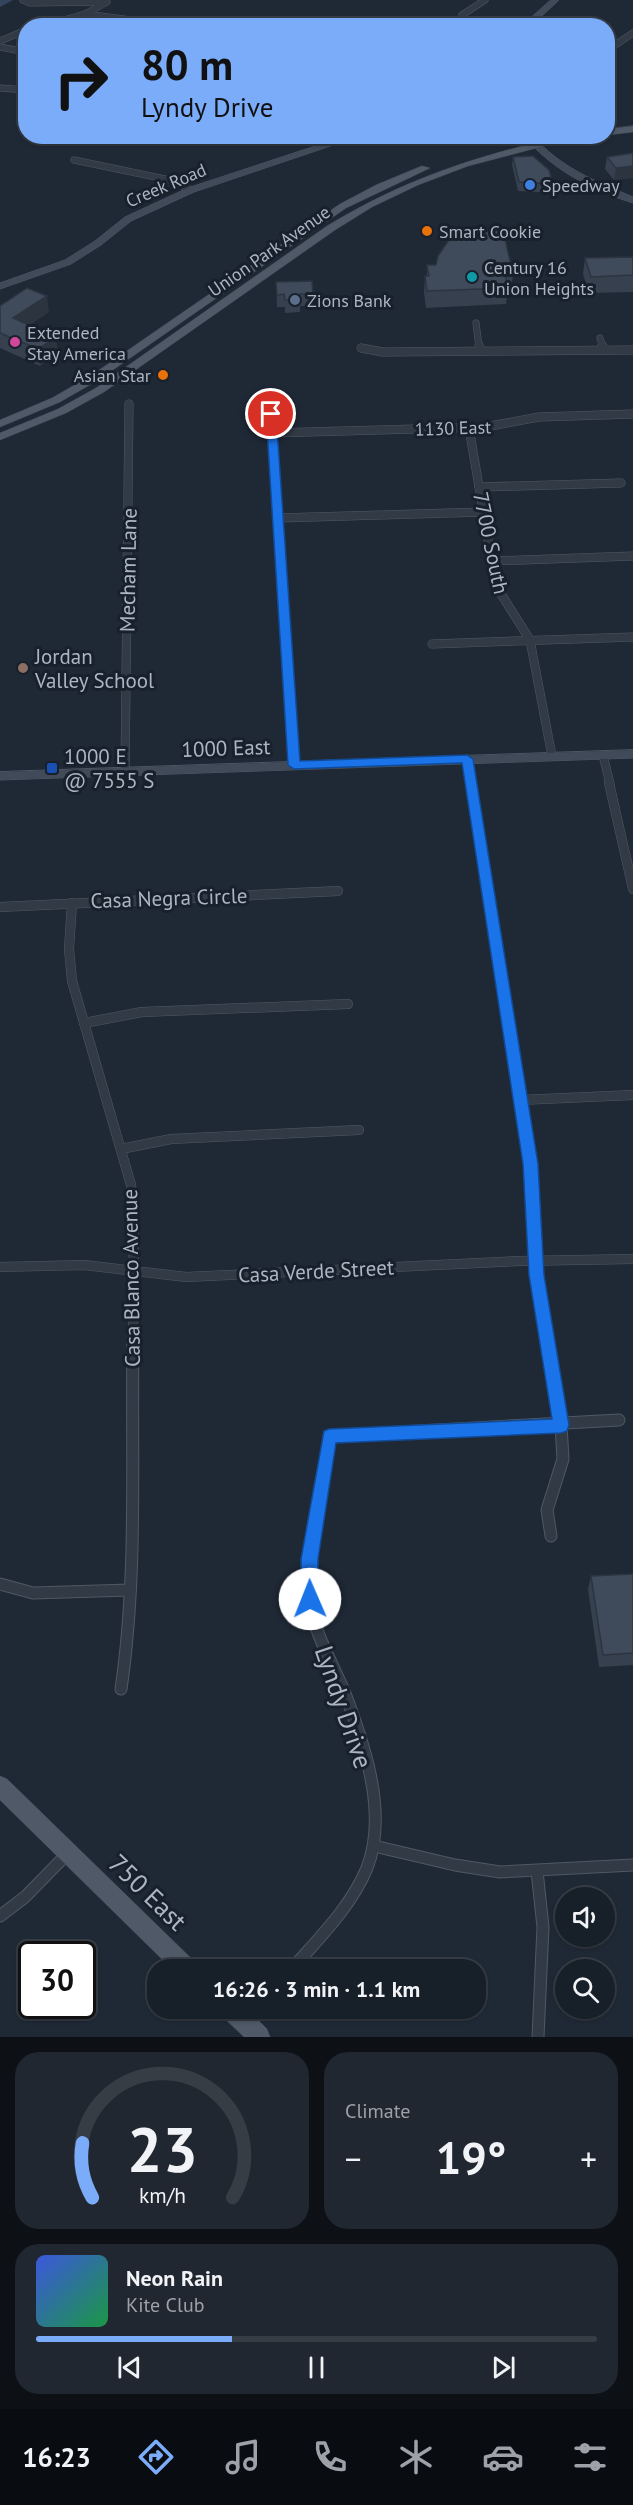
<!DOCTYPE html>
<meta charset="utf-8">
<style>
body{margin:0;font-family:"PT Sans",sans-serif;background:#202730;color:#f1f3f6;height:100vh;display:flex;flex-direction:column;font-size:22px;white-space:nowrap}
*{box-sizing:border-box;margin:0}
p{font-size:20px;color:#9ea2a8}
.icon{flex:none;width:33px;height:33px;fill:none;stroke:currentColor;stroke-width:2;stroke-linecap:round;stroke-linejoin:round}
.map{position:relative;height:2037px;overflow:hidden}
.drawer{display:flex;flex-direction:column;gap:15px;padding:15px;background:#0d1116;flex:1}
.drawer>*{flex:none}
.guide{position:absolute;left:18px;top:18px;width:597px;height:126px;border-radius:24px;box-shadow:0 2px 4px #0004,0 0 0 2px #363d45;background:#7bacf9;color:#111;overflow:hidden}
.controls{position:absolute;left:555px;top:1887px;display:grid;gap:12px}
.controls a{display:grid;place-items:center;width:60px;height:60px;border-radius:50%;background:#171f28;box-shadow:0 2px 4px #0004,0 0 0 2px #363d45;font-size:30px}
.speed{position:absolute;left:18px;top:1941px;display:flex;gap:12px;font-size:30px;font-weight:700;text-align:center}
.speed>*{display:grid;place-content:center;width:78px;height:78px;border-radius:50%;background:#171f28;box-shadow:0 2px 4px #0004,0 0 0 2px #363d45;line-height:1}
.speed .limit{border:3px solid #111;border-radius:9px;background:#fff;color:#111}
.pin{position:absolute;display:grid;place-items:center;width:51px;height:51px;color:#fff;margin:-26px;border:3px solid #fff;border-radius:50%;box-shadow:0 2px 6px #0007}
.me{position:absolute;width:66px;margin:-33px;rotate:359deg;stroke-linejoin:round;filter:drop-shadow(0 0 4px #0008)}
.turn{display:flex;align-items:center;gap:21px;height:126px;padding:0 24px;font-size:27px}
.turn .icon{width:78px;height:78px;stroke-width:2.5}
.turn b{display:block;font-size:42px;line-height:51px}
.big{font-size:45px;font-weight:700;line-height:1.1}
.drawer .card{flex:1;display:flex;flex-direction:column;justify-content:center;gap:9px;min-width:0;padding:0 21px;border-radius:24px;background:#202730}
.drawer .dial{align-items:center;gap:0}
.dial svg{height:156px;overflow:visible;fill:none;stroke:#363d45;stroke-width:7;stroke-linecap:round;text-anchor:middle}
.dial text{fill:#f1f3f6;stroke:none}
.song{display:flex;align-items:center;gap:18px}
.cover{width:72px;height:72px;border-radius:9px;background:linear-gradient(135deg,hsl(230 70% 55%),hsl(140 70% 35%))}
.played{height:6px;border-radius:3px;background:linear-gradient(90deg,#7bacf9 35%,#363d45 35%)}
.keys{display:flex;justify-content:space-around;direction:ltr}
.heat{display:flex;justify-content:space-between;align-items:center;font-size:33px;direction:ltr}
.drawer .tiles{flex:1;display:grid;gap:15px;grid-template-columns:1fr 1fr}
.card:last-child{grid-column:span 2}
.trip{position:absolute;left:147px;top:1959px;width:339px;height:60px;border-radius:24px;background:#171f28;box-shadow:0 2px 4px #0004,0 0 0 2px #363d45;font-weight:700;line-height:60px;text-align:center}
.menu{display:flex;height:96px;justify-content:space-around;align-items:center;background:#090c10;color:#9ea2a8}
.menu .icon{width:42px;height:42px}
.menu .selected{color:#7bacf9}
.menu b{font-size:27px;color:#f1f3f6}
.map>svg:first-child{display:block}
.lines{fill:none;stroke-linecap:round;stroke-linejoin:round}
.river{fill:#32445e;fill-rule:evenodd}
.street-far3-casing{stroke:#505865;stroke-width:7}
.street-far2-casing{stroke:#505865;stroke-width:9}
.street-far1-casing{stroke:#505865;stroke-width:10}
.street-casing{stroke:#505865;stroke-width:13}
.secondary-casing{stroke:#505865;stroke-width:1}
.primary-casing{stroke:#3c4450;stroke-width:1}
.street-far3{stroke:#323a46;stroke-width:6}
.street-far2{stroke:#323a46;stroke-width:8}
.street-far1{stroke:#323a46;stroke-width:9}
.street{stroke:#323a46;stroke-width:11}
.secondary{fill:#404a59;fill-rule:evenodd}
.primary{fill:#505967;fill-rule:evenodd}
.wall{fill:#36404e}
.shaded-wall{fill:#2c3440}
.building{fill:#3f4b5b;stroke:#2c3440;stroke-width:1.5}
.route{fill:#1a73e8;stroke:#114b97;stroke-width:1.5}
.shop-dot{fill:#3f7fe0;stroke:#18202b;stroke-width:2}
.food-dot{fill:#e8710a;stroke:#18202b;stroke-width:2}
.culture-dot{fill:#0f9aa8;stroke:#18202b;stroke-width:2}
.service-dot{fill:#5c6f8a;stroke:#18202b;stroke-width:2}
.hotel-dot{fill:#d1479c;stroke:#18202b;stroke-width:2}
.education-dot{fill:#8d6e63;stroke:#18202b;stroke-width:2}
.transit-dot{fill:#1a4fb4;stroke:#18202b;stroke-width:2}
.labels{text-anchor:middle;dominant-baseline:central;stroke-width:6;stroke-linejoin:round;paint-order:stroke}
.far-street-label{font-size:18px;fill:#acb5c4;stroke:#18202b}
.far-poi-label{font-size:18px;fill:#acb5c4;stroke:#18202b;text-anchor:start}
.street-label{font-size:21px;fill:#acb5c4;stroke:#18202b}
.poi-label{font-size:21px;fill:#acb5c4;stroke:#18202b;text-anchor:start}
.near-street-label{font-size:26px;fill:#acb5c4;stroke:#18202b}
</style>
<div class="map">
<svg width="633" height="2037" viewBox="0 0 633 2037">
<rect width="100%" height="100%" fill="#1f2936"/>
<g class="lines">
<polygon class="river" points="0,0 13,0 0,7"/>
<g class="street-far3-casing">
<g id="street-far3">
<polyline points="23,0 30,3 106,2"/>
<polyline points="85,14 131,20 257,20"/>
<polyline points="462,15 485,0"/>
<polyline points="42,26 85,14 107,2"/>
<polyline points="0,41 26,30"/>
<polyline points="0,47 26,52"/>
<polyline points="608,50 633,33"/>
<polyline points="0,88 26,90"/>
<polyline points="326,136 335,142"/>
<polyline points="74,160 170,180 191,190"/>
<polyline points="476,323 479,347"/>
<polyline points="600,338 603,347"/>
</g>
</g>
<g class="street-far2-casing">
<g id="street-far2">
<polyline points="479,345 480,351"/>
<polyline points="602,345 604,350"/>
<polyline points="361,348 383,352 633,350"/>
<polyline points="270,395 294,765"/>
<polyline points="469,428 496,586 530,640 552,756"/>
<polyline points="273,433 485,427 539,417 633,414"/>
<polyline points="479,487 621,483"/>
<polyline points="278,518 484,512"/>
<polyline points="492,561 633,556"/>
<polyline points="432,644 633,637"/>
<polyline points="603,755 610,784"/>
<polyline points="467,759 471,784"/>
<polyline points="125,772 129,404"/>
</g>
</g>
<g class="street-far1-casing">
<g id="street-far1">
<polyline points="471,783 531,1164 536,1275 546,1338"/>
<polyline points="609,783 633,889"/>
<polyline points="72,903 69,949 72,981 131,1185 134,1208 133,1338"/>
<polyline points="0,907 338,891"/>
<polyline points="84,1023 142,1012 348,1004"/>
<polyline points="520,1100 633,1095"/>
<polyline points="121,1149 171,1139 359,1130"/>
<polyline points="0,1267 84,1265 186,1277 520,1261 633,1259"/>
</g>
</g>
<g class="street-casing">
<g id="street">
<polyline points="546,1336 561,1425 563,1459 547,1510 551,1536"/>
<polyline points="0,1584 33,1593 130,1590"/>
<path d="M121,1689C138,1573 131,1453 133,1336"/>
<polyline points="374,1846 455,1865 500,1872 633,1865"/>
<polyline points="537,1871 543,1927 538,2037"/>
<polyline points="0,1916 25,1897 68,1853"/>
<path d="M291,1970C318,1939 351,1907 367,1868C388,1814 365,1747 346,1696C334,1665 315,1636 310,1603C303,1556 324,1485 329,1436L619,1420"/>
<polyline points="247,2025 259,2008"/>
</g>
</g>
<g class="secondary-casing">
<g id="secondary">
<polygon points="551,0 559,0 531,26 522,26"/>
<polygon points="346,136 360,136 194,192 131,221 101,245 71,264 0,289 0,283 65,260 95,241 125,217 188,188"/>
<path d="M524,136H533C561,168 595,181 633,197V203C592,190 552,170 524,136Z"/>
<polygon points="633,750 633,758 0,780 0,772"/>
</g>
</g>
<g class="primary-casing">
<g id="primary">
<polygon points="633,126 633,132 608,135 608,129"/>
<path d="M563,136H582L468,166L418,185L372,207L335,230L104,392L66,413L0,440V433L58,409L96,388L327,226C407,178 474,157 563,136Z"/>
<polygon points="422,166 430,168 346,208 100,379 60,402 0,427 0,420 52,398 92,375 340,204 376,185"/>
<polygon points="0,1776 7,1779 196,1963 199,1970 173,1970 0,1800"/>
<polygon points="220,2008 246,2008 267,2029 270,2037 244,2037 222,2016"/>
</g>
</g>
<use href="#street-far3" class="street-far3"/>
<use href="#street-far2" class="street-far2"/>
<use href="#street-far1" class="street-far1"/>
<use href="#street" class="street"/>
<use href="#secondary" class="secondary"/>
<use href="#primary" class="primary"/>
</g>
<g class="wall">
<polygon points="633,153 633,178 614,180 605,169 607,157"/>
<polygon points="513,157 553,184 552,193 518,191 512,165"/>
<polygon points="633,257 633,292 589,293 583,274 585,258"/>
<polygon points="427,265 513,274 511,290 508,290 506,304 426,308 424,293 425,276 427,276"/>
<polygon points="276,282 313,294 313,306 300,306 300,312 285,313 285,307 277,307"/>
<polygon points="0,306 49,312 29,325 58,353 40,366 0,348"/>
<polygon points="633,1574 633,1665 599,1667 588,1589 591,1576"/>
</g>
<g class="shaded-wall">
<polygon points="633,166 633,178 614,180 616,168"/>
<polygon points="47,296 49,312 15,335 13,318"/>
<polygon points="56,337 58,353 40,366 38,349"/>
</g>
<g class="building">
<polygon points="633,153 633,166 616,168 607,157"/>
<polygon points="533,156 549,170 553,184 519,182 513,157"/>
<polygon points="503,230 513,274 505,274 508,288 427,291 425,276 429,276 427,265 436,265 438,256 453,234"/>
<polygon points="633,257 633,275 591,277 585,258"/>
<polygon points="312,281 313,294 300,294 300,300 285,300 284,294 277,295 276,282"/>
<polygon points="27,288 47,296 13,318 56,337 38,349 0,333 0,306"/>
<polygon points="633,1574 633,1653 603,1655 591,1576"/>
</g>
<polygon class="route" points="271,411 276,414 300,761 467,755 473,759 538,1164 544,1275 569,1425 567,1431 561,1433 336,1443 318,1559 318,1599 316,1605 310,1608 304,1605 301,1599 301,1559 324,1431 329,1429 552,1419 529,1275 523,1164 462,763 294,769 288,765 266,414"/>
<circle class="shop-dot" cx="530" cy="185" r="6"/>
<g class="food-dot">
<circle cx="427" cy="231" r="6"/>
<circle cx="163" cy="375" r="6"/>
</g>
<circle class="culture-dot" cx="472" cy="277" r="6"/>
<circle class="service-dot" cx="295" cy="300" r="6"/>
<circle class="hotel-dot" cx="15" cy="342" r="6"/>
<circle class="education-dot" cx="23" cy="668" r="6"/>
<rect class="transit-dot" x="46" y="762" width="12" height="12" rx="3"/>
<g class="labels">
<g class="far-street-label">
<text transform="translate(166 185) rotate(-23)">Creek Road</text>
<text transform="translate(269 251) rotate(-35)">Union Park Avenue</text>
<text transform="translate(453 428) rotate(-2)">1130 East</text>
</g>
<g class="far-poi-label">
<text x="542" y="185">Speedway</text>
<text x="439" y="231">Smart Cookie</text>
<text x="484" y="267">Century 16<tspan x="484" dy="21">Union Heights</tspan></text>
<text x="307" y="300">Zions Bank</text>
<text x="27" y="332">Extended<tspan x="27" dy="21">Stay America</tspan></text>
<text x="151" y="375" text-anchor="end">Asian Star</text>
</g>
<g class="street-label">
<text transform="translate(491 543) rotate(78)">7700 South</text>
<text transform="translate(128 570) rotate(-89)">Mecham Lane</text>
<text transform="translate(226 748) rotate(-2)">1000 East</text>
<text transform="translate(169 898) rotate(-2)">Casa Negra Circle</text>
<text transform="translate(316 1271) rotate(-3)">Casa Verde Street</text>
<text transform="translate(131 1278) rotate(-91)">Casa Blanco Avenue</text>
</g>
<g class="poi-label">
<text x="35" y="656">Jordan<tspan x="35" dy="24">Valley School</tspan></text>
<text x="64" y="756">1000 E<tspan x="64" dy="24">@ 7555 S</tspan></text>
</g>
<g class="near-street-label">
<text transform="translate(344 1707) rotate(71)">Lyndy Drive</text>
<text transform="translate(148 1892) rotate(44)">750 East</text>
</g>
</g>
</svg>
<div class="controls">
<a><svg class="icon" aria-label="sound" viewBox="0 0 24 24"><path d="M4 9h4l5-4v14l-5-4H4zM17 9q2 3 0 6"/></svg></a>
<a><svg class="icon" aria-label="search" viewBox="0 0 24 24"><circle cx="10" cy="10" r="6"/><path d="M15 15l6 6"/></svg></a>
</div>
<div class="speed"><div class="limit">30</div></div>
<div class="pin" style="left:271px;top:414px;background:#d93025"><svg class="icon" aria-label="arrive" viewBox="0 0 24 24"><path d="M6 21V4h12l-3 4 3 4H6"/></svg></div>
<svg class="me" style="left:310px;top:1599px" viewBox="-20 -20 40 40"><circle r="19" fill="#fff"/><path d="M0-13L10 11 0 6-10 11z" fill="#1a73e8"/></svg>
<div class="trip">16:26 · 3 min · 1.1 km</div>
<div class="guide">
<div class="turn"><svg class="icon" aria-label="right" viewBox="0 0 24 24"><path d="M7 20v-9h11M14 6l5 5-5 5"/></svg><div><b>80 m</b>Lyndy Drive</div></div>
</div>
</div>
<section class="drawer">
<div class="tiles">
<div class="card dial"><svg viewBox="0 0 100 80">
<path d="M14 69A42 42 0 1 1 86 69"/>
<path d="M14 69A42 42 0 0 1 9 41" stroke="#7bacf9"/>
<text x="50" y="56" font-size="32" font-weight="700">23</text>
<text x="50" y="72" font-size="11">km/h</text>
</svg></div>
<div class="card"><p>Climate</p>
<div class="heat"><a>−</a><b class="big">19°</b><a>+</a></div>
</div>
<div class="card">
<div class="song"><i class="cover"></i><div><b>Neon Rain</b><p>Kite Club</p></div></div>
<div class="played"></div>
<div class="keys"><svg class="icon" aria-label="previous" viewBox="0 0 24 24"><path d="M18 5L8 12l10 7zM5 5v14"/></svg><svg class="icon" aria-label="pause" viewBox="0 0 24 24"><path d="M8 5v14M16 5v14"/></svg><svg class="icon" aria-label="next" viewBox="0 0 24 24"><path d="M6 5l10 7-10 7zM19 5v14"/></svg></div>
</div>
</div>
</section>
<nav class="menu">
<b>16:23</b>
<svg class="icon selected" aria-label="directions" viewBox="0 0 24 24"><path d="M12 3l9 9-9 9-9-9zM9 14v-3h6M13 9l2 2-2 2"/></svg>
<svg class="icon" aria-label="music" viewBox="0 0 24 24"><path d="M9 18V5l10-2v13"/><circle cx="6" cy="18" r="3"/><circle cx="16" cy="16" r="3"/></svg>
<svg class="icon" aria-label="phone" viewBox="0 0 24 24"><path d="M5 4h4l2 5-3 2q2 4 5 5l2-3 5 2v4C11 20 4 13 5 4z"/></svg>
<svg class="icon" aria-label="climate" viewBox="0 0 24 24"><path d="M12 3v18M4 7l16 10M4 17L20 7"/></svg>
<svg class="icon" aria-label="car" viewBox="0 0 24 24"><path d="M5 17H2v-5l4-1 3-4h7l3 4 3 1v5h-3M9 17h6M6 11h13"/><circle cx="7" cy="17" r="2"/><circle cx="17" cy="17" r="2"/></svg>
<svg class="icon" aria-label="filters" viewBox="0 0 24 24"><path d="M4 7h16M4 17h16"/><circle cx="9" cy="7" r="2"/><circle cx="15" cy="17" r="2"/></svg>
</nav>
